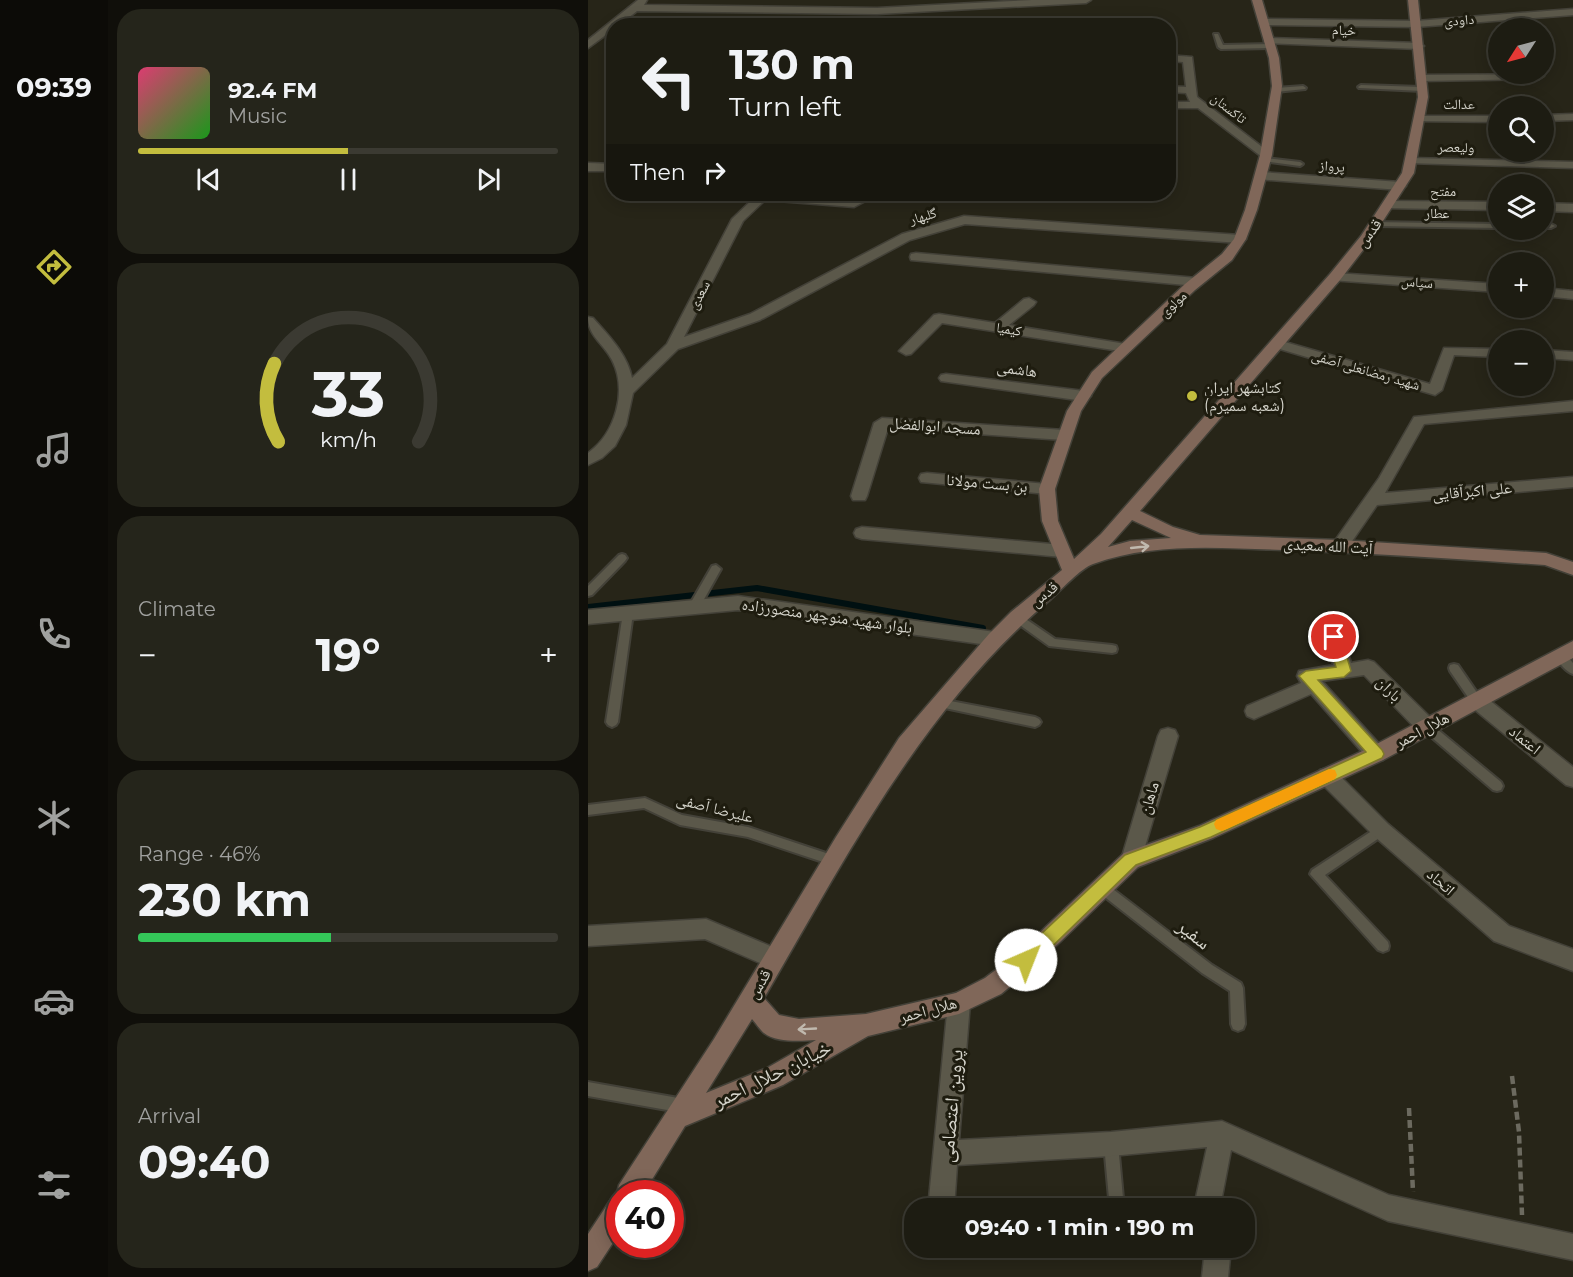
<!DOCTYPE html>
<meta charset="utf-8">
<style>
body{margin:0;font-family:Montserrat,"Noto Naskh Arabic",sans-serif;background:#25251b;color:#f1f3f6;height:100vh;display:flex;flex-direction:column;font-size:22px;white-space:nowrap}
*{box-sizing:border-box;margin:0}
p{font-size:20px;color:#a0a19f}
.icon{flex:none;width:33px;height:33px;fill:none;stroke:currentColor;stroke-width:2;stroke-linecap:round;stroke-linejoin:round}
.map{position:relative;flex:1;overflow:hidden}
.sheet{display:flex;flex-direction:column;gap:9px;padding:9px;background:#100f0a;width:480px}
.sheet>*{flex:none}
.top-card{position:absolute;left:18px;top:18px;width:570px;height:183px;border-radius:24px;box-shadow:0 3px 15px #0003,0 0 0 2px #3b3a32;background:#1d1c12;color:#f1f3f6;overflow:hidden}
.needle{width:39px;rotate:234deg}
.tools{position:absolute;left:900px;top:18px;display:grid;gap:12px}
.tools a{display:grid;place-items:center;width:66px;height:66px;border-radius:50%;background:#1d1c12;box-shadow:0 3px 15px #0003,0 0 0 2px #3b3a32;font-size:30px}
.speed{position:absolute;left:18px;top:1180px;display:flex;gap:12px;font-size:30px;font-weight:700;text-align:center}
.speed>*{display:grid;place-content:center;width:78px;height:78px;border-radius:50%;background:#1d1c12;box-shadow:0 3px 15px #0003,0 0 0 2px #3b3a32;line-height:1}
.speed .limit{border:9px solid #d22;background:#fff;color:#111}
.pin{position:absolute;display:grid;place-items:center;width:51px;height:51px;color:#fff;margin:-26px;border:3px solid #fff;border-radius:50%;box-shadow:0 2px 6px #0007}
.me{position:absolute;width:66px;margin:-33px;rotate:44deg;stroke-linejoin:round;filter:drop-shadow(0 0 4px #0008)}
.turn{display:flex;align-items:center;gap:21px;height:126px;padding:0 24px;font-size:27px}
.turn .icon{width:78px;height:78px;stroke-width:2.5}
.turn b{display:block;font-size:42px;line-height:51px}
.then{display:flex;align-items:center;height:57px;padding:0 24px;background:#0003;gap:12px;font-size:22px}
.big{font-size:45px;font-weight:700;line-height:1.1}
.sheet .widget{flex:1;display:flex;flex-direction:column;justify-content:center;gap:9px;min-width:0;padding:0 21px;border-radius:24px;background:#25251b}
.sheet .dial{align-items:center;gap:0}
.dial svg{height:156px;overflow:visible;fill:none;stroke:#3b3a32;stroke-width:7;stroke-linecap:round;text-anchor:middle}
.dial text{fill:#f1f3f6;stroke:none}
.song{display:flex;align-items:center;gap:18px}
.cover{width:72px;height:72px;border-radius:9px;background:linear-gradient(135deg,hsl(340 70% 55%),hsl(120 70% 35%))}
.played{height:6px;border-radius:3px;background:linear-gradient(90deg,#c3bd3e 50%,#3b3a32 50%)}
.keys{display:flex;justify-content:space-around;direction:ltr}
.heat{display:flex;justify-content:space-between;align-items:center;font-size:33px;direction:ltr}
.charge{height:9px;border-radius:4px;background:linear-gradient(90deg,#34c759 46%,#3b3a32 0)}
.trip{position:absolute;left:316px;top:1198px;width:351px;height:60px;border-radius:24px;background:#1d1c12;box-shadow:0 3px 15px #0003,0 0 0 2px #3b3a32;font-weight:700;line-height:60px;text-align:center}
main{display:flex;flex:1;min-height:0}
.menu{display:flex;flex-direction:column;width:108px;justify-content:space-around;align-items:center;background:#0c0b07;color:#a0a19f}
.menu .icon{width:42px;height:42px}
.menu .selected{color:#c3bd3e}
.menu b{font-size:27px;color:#f1f3f6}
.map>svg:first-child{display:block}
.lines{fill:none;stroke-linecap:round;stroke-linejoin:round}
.stream{stroke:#001011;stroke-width:6}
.lane-casing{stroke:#434138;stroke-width:4}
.street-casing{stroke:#434138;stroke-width:3}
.secondary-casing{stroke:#434138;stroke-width:3}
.path{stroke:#6c6a5f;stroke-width:4.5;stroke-dasharray:8 4;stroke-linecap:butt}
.lane{fill:#5b584a;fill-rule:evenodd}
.street{fill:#5b584a;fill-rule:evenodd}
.secondary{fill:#806759;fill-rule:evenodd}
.oneway{stroke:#c0b9ae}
.route{fill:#c3bd3e;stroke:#7f7b28;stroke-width:1.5}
.slow{fill:#f59e0b}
.poi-dot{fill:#c3bd3e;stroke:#1e1c0f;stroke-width:2}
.labels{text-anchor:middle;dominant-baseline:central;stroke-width:6;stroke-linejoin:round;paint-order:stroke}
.far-street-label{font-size:14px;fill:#d5d4cb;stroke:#1e1c0f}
.street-label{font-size:16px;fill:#d5d4cb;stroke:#1e1c0f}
.poi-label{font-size:16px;fill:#d5d4cb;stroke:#1e1c0f;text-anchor:start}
.near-street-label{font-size:20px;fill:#d5d4cb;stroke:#1e1c0f}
</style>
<main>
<nav class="menu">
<b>09:39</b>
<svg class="icon selected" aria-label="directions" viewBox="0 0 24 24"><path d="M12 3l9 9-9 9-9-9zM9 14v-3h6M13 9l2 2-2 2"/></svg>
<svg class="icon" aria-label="music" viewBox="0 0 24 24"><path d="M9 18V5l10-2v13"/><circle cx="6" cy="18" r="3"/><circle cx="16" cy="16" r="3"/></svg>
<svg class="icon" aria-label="phone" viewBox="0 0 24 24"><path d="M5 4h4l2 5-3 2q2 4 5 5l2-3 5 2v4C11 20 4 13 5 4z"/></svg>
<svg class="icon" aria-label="climate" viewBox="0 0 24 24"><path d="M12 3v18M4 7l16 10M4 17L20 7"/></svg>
<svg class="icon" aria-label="car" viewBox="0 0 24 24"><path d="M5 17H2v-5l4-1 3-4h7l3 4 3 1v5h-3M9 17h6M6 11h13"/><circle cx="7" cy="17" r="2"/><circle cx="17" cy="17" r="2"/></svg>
<svg class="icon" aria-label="filters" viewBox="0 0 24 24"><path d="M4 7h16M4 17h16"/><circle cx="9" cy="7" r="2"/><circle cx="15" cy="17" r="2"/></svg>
</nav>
<section class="sheet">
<div class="widget">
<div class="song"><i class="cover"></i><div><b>92.4 FM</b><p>Music</p></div></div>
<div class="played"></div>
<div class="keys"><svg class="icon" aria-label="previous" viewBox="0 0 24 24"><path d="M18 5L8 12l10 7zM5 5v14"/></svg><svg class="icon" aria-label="pause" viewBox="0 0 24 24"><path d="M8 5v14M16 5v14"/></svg><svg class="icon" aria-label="next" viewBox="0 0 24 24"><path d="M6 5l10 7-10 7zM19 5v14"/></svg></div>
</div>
<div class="widget dial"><svg viewBox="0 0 100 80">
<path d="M14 69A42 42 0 1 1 86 69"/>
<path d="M14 69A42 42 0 0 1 12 29" stroke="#c3bd3e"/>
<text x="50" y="56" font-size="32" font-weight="700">33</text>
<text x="50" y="72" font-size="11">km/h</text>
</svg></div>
<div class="widget"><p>Climate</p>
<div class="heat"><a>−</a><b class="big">19°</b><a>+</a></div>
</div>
<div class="widget"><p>Range · 46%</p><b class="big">230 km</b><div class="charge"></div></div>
<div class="widget"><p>Arrival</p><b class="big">09:40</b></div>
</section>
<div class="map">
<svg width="985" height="1277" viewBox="0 0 985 1277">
<rect width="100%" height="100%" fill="#272518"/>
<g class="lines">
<polyline class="stream" points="0,607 169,588 395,628"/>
<g class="lane-casing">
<g id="lane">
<polygon points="626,34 630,34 635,45 683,44 686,46 683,48 633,49 630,47"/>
<polygon points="773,85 834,87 837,89 834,91 771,88 770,87"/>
<polygon points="715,86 718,88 717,89 688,92 685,90 688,88"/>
<polygon points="677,158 712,162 715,164 712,166 675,161 674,160"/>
<polygon points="785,222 910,224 910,228 788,226 784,224"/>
<polygon points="956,224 963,224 967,226 963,228 956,228"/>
<polygon points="34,554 37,555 39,558 37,561 4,595 0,596 0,586 31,555"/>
<polygon points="128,565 133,569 110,610 102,610 101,607 102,604 124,566"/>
<polygon points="40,609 45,613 30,722 28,725 24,727 20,725 18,722 35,613"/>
<polygon points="429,613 467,639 524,645 528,646 529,649 528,652 524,653 461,646 425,620 424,617"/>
<path d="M973,653L977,654L985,663V674C978,672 971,663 968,657L969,654Z"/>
<polygon points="866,664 870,665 892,697 893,700 892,703 884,703 862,671 861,668 862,665"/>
<polygon points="352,699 447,717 451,719 453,722 451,725 447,727 352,707 348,706 346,703 348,700"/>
<polygon points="839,722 843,724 913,782 915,786 913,790 909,791 905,790 835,730 833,727 835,724"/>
<polygon points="57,798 94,815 160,827 244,855 248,856 250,860 248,864 244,865 160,837 92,825 56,808 0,815 0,805"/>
<polygon points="793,825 797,826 799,830 797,834 737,875 800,942 801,946 800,950 795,952 790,950 722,874 724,870"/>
<polygon points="513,881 517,883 624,965 653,983 655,988 657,1024 655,1029 650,1031 645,1029 643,1024 642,991 614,973 509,891 507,887 509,883"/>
<polygon points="0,1082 96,1099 101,1101 103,1106 101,1111 96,1113 0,1096"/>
<polygon points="523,1137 528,1139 530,1144 536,1209 522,1209 516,1144 518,1139"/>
</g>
</g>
<g class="street-casing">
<g id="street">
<polygon points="50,0 59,0 56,5 289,8 444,0 503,0 498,3 289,14 49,11 30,26 26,26 26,29 0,48 0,40"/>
<polygon points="985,9 985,15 828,27 676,25 671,22 676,19 828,21"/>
<polygon points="681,38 831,43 836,46 831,49 677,43 676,41"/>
<polygon points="580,55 604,57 609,97 682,153 682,157 674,157 610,108 580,108 580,102 602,102 598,93 580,92 580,86 598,87 595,62 580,61"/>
<polygon points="954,74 956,76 951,79 833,81 828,78 833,75"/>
<polygon points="985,114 985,120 956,121 956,115"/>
<polygon points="831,116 910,116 910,122 827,121 827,117"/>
<polygon points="823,158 985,162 985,168 819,163 819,159"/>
<polygon points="0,163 26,164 26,171 0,171"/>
<polygon points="673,172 812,182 818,186 812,190 669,179 667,176"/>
<path d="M170,194L264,199L276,194H291L266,207L177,200L155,221L96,337L162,314L314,234L376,216L652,235L658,239L652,243L377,224L322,240L172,320L90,349L45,393L38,425L27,446L14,458L0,465V453C27,434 40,391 24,360C15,343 0,336 0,317L5,318C21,336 39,354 44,378L79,344L144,219Z"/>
<polygon points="800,201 910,202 910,210 796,208 794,205"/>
<polygon points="956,203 985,204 985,212 956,211"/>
<polygon points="328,253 609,278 616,282 609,286 323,260 322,257 323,254"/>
<polygon points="747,273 910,284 910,292 742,280 740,277"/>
<polygon points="956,288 985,291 985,299 956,296"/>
<polygon points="441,298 448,302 446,305 421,325 538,344 545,348 538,352 354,323 323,354 318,355 311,351 346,315 351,314 407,323 436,299"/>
<polygon points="690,340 842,384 856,348 910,349 910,357 866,355 854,390 847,395 685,347 683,344 685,341"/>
<polygon points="956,350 985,352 985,360 956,358"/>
<polygon points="358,374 496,391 503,396 496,401 353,381 351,378 353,375"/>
<polygon points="985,401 985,411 836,424 797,493 985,477 985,487 789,505 758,550 746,550 744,546 746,542 791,478 826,417"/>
<polygon points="294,418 476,430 484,435 476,440 300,428 279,496 277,500 265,500 263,496 286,423"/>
<polygon points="339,473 459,484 465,485 467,489 465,493 459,494 333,482 331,478 333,474"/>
<polygon points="274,527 474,545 480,547 482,551 480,555 474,557 274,539 268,537 266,533 268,529"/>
<polygon points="150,596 407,632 413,634 416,639 413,644 407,646 150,610 0,624 0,610"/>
<polygon points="741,613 747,615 750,620 763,663 780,660 786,662 846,721 849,727 846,733 839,735 832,733 776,675 734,681 795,748 798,754 795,760 788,762 781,760 723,694 673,716 666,719 659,716 657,711 659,706 713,683 709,676 711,671 745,665 732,620 735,615"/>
<polygon points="888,692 895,695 985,767 985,787 978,785 881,705 879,700 881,695"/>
<polygon points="580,728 587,730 590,736 553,860 550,867 543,869 536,867 533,860 570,736 573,730"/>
<polygon points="739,768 746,770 800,824 921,926 985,949 985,971 906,941 786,836 732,782 729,776 732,770"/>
<polygon points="118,919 194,951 197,958 194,965 186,969 117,939 0,946 0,926"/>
<polygon points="371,992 379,995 382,1003 371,1140 523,1132 634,1121 801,1195 985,1234 985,1260 800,1221 643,1150 633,1202 635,1209 609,1209 607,1202 619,1147 523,1156 369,1165 366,1209 340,1209 360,1003 363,995"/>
<polygon points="617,1248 643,1248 640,1277 614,1277"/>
</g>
</g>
<g class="secondary-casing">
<path id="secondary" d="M664,0H674L691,58L694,86L684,155L669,210L658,239L644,260L607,290L514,378L493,411L467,489L470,521L486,559L513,534L742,274L773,236L814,173L830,97L820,0H830L840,97L826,173L782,241L752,280L552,511L585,527L612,535L752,540L958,553L985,562V575L957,565C869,559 782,553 695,550C632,548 565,542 505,564C493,568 473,590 463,599C336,706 258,857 176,998L191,1015L211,1019L278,1014L368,993L397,978L430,953L536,853L611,826L781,748L985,641V658L795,760L625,838L550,867L446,967L413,994L371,1014L280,1036L195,1085L97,1126L55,1194H32V1232L9,1267L0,1271V1234L23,1199L28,1197L31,1185L126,1039L248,837L311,738L401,634L423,612L474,570L454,521L451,489L479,411L504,372L597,284L634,254L646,239L657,210L672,155L684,86L681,58ZM544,520L583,538L542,541L520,547ZM164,1019C168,1023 172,1030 176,1033C189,1043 213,1041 228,1040L179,1068L118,1093Z"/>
</g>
<g class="path">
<polyline points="924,1076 931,1132 934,1215"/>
<polyline points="821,1108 825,1192"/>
</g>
<use href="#lane" class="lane"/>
<use href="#street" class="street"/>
<use href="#secondary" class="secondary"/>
</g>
<defs><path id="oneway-shaft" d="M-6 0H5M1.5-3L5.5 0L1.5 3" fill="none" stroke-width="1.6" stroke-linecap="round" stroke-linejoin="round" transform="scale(1.5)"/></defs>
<g class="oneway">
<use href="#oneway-shaft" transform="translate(552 547) rotate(-6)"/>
<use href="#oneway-shaft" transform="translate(219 1029) rotate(177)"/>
</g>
<polygon class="route" points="746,632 753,637 763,671 756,677 730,680 794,750 796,754 794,758 623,837 548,865 444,966 438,968 432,966 430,960 432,954 537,855 612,827 778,752 711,676 718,671 748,667 739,637"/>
<polygon class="slow" points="741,769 747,770 749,775 747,779 639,829 634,831 628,829 626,824 628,820"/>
<circle class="poi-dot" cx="604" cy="396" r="6"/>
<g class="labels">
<g class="far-street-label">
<text transform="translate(871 20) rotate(-5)">داودی</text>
<text transform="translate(756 30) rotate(2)">خیام</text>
<text x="871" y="104">عدالت</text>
<text transform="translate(641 108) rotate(38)">تاکستان</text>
<text transform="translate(868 147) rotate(1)">ولیعصر</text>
<text transform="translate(744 166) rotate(4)">پرواز</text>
<text x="855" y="191">مفتح</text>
<text transform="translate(849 213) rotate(1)">عطار</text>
<text transform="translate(335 216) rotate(-16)">گلبهار</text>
<text transform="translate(829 282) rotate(4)">سپاس</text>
<text transform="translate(111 295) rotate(-63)">سعدی</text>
<text transform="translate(585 304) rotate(-43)">مولوی</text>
<text transform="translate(421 329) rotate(9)">کیمیا</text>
<text transform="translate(778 370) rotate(16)">شهید رمضانعلی آصفی</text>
</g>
<g class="street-label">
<text transform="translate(781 233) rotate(-54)">قدس</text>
<text transform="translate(429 369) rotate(8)">هاشمی</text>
<text transform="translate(347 426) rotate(4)">مسجد ابوالفضل</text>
<text transform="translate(399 483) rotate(5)">بن بست مولانا</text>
<text transform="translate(884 491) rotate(-5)">علی اکبرآقایی</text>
<text transform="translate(740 546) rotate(3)">آیت الله سعیدی</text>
<text transform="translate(456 594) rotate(-39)">قدس</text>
<text transform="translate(239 616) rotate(8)">بلوار شهید منوچهر منصورزاده</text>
<text transform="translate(801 689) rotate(45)">باران</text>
<text transform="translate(834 730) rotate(-28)">هلال احمر</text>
<text transform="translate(937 740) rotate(39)">اعتماد</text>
<text transform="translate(561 798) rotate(-73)">ماهان</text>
<text transform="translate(127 808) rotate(14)">علیرضا آصفی</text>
<text transform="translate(853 882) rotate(41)">اتحاد</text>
<text transform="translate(171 984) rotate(-60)">قدس</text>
<text transform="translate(340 1010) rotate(-15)">هلال احمر</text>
</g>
<g class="poi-label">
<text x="616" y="387">کتابشهر ایران<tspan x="616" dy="18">(شعبه سمیرم)</tspan></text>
</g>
<g class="near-street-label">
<text transform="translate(606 934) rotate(38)">سفیر</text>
<text transform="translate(184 1074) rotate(-26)">خیابان حلال احمر</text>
<text transform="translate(363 1106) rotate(-85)">پروین اعتصامی</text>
</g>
</g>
</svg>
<div class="tools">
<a><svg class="needle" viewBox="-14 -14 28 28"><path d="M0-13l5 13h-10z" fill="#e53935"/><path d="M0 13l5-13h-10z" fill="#a0a19f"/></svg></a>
<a><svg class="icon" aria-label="search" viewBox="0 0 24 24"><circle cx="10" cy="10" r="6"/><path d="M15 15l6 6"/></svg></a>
<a><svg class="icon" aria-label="layers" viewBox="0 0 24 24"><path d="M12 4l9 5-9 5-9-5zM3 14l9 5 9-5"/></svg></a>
<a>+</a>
<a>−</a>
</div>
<div class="speed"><div class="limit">40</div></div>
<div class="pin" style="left:746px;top:637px;background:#d93025"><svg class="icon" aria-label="arrive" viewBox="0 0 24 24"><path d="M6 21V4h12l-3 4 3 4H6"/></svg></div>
<svg class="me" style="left:438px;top:960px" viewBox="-20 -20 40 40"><circle r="19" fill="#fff"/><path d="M0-13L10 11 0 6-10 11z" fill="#c3bd3e"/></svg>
<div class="trip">09:40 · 1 min · 190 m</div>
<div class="top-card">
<div class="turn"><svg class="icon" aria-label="left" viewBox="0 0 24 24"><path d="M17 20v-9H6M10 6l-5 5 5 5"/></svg><div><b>130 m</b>Turn left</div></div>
<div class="then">Then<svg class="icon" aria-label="right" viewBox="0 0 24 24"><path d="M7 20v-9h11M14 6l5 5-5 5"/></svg></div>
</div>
</div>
</main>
